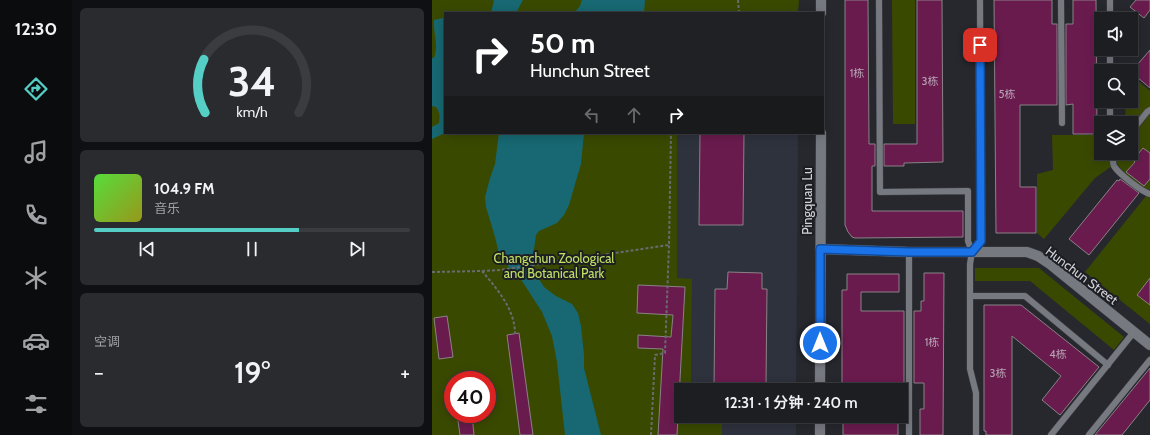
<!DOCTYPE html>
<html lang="zh">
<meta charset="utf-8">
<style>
body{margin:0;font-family:Cabin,"Noto Sans SC",sans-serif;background:#292b2f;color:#f1f3f6;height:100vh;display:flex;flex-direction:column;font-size:15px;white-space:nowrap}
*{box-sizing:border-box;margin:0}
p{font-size:13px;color:#a0a2a5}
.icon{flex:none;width:22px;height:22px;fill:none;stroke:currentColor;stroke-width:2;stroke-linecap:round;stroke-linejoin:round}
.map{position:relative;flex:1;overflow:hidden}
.details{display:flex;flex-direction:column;gap:8px;padding:8px;background:#0f1013;width:360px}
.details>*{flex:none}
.banner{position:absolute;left:12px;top:12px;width:380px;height:122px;border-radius:0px;box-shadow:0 2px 10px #0003,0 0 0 1px #3a3c40;background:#202124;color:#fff;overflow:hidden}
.buttons{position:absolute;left:662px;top:12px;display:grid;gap:8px}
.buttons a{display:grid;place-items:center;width:44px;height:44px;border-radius:0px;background:#1c1e22;box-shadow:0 2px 10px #0003,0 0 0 1px #3a3c40;font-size:20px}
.speed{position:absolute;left:12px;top:371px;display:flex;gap:8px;font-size:20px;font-weight:700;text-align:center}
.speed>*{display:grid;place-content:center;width:52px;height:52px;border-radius:50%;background:#1c1e22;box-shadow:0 2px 10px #0003,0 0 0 1px #3a3c40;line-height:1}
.speed .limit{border:6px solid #d22;background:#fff;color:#111}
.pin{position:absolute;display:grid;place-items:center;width:34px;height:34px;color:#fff;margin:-17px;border-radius:8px;box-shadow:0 2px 6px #0006}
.me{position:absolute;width:44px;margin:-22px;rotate:0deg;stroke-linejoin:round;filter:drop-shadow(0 0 3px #0008)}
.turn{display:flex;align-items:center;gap:14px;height:84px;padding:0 20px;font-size:18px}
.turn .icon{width:52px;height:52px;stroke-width:2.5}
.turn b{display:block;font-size:28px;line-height:34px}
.lanes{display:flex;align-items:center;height:38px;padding:0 20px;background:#0003;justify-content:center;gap:20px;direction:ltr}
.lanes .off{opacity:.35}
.big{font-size:30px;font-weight:600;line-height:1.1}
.details .widget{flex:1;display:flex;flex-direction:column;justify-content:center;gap:6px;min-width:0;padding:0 14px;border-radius:6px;background:#292b2f}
.details .dial{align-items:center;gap:0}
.dial svg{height:104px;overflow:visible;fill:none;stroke:#3a3c40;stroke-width:7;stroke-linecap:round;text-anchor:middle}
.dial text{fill:#f1f3f6;stroke:none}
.song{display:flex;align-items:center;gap:12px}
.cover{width:48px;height:48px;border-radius:6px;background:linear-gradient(135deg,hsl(110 70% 55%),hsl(60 70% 35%))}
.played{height:4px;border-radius:2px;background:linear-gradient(90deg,#55cec5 65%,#3a3c40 65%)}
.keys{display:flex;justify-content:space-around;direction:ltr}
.heat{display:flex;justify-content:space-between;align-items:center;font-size:22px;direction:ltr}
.trip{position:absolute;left:242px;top:383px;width:234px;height:40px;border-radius:0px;background:#1c1e22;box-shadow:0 2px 10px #0003,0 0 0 1px #3a3c40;font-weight:600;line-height:40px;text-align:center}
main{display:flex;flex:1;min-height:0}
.menu{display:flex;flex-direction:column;width:72px;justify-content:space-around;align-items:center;background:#0b0c0e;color:#a0a2a5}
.menu .icon{width:28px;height:28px}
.menu .active{color:#55cec5}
.menu b{font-size:18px;color:#f1f3f6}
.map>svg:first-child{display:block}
.built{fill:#2e323d}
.green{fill:#3a4900;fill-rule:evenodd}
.water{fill:#176872}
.building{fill:#6a1b4e;stroke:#8a8286}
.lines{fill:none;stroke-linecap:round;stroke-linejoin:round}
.service-casing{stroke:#414348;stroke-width:7}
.tertiary-casing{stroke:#414348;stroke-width:11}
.path{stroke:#696b70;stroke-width:2;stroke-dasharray:3 2;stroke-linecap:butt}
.service{stroke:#777980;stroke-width:6}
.tertiary{stroke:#777980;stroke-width:10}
.route-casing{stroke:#114b97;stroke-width:10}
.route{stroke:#1a73e8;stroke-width:7}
.labels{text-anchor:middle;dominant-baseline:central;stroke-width:4;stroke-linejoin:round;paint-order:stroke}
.number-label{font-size:11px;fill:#b6a4b4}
.street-label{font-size:13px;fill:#d0d2d6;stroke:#1d1e24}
.park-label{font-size:13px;fill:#c1e165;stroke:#1d1e24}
</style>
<main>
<nav class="menu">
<b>12:30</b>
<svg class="icon active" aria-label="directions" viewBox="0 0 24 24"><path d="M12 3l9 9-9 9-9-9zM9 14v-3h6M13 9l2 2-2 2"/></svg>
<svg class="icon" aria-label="music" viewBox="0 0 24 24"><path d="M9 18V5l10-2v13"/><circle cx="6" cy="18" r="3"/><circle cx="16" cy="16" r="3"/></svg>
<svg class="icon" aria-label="phone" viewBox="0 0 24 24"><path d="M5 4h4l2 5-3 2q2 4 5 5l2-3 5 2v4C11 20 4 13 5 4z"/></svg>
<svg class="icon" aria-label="climate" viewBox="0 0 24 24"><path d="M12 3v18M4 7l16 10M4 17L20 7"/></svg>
<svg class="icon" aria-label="car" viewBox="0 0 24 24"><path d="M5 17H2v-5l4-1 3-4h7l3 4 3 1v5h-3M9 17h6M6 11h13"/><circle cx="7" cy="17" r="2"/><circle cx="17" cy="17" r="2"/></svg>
<svg class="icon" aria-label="filters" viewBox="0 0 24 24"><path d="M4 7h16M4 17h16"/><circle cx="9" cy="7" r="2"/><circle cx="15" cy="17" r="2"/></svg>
</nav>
<section class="details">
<div class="widget dial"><svg viewBox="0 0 100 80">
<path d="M14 69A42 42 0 1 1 86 69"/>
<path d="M14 69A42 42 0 0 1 13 28" stroke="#55cec5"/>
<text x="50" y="56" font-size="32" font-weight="700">34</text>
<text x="50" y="72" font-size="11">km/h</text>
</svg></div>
<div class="widget">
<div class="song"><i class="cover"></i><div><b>104.9 FM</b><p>音乐</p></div></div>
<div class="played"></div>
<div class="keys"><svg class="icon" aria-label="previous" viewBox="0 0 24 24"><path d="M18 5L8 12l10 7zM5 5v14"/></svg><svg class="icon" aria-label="pause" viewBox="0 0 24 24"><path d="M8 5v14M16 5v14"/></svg><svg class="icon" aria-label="next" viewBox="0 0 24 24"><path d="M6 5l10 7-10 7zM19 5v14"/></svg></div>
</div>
<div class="widget"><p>空调</p>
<div class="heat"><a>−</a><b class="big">19°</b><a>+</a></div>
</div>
</section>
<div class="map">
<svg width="718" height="435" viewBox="0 0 718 435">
<rect width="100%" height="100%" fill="#26282e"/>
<g class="built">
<polygon points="245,133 366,133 364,390 259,390 260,279 245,279"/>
<rect x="290" y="416" width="74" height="19"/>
</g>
<g class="green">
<path d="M0,0H367L366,13H13V133H245V278L260,279L259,390H249V416H290V435H0ZM21,380H55V414H21Z"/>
<polygon points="460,0 483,0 483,124 461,124"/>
<polygon points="699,75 718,91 718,107 713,110 699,128 699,123 693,123 694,101 699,101"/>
<path d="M718,114V191C708,186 686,171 684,160L686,153H699V137Z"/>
<polygon points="620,135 665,135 669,138 669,153 680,153 680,166 663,178 612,239 605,233 605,174 621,170"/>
<polygon points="714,196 718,197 718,324 653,272"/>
<polygon points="543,268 607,268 692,337 682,350 598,281 543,281"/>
</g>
<g class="water">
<polygon points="62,0 91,0 84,13 59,13"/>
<polygon points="150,0 213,0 212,13 142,13 148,6"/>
<path d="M11,18L13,19V133L0,139V127L7,123C8,116 8,112 4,107L0,106V58H2C7,44 1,34 2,20Z"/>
<polygon points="67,133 152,133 149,164 137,205 132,215 125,223 107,231 104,235 101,256 102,268 107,279 112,287 124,296 140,304 146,313 149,326 152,355 152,368 169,435 133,435 125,362 120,336 110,312 90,281 77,267 67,254 63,237 54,207 53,197 58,178 63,164"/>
</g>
<g class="building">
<polygon points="413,0 436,0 437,144 443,144 443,166 440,166 440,211 531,211 531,237 423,238 420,237 416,232 413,225"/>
<polygon points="485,0 510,0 511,162 472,163 472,166 452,166 452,144 485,144"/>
<polygon points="562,0 620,0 620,24 625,24 625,105 588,105 588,187 604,187 604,233 564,233"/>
<polygon points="641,0 664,0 665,134 641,134 641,104 634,105 634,24 641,24"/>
<polygon points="704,0 718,0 718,10 712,18 698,7"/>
<polygon points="718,50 718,88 699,72"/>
<polygon points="268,133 312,133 311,225 267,225"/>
<polygon points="711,148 718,153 718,179 712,186 694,172 703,162 701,160"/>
<polygon points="688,179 707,193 657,255 637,239 685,180 687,181"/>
<polygon points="296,272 330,273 330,289 335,289 334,384 318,384 318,390 282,390 283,289 295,289"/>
<polygon points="492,273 512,273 511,435 488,435 488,409 492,409 492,383 482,383 482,311 489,311 489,301 492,301"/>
<polygon points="415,274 467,274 467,292 429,292 429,311 472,311 472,383 471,383 471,390 411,390 411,383 410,383 410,290 415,290"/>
<polygon points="718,278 718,305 705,295"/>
<polygon points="206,285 253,287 245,435 226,435 231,349 206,348 206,335 239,337 241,315 205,313"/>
<polygon points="552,305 589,305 667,367 628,415 610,400 629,376 580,336 580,435 554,435 554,431 552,431"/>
<polygon points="15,316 21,357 7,359 2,318"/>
<polygon points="87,333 101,435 88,435 75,335"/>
<polygon points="718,368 718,400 690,435 663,435"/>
<polygon points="25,414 40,414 42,435 28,435"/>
<rect x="411" y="416" width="55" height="19"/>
</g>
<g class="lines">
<g class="service-casing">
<g id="service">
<polyline points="447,0 448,192 536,191 536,241 540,252"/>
<polyline points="629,0 630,123"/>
<polyline points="678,0 678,19"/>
<polyline points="678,49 678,71"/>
<polyline points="678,101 678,122"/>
<polyline points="699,132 715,112 718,110"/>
<path d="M683,153C681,157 680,161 682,166C686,173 710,192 718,194"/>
<polyline points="538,296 593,296 676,365"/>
<polyline points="477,435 477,252"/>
<polyline points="544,435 544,393 538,369 538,264 540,252 549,241 548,0"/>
<polyline points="619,435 702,332"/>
<polyline points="657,435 718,360"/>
</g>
</g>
<g class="tertiary-casing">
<g id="tertiary">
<polyline points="389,13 389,0"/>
<polyline points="388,249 477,252 595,252 606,256 618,264 718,345"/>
<polyline points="388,390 389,133"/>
<polyline points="388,435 388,416"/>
</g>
</g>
<g class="path">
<polyline points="306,0 307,13"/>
<polyline points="50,271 68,270 237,245 239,133"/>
<path d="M0,272L50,271C65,289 83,309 83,334"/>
<polyline points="219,435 223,355 233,353 237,245"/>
</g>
<use href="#service" class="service"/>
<use href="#tertiary" class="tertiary"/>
</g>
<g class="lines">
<g class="route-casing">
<polyline id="route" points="388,343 388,249 477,252 540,252 549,241 548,45"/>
</g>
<use href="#route" class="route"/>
</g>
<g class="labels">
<g class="number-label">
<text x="425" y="73">1栋</text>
<text x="498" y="81">3栋</text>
<text x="575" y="94">5栋</text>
<text x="500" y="342">1栋</text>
<text x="626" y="354">4栋</text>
<text x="566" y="373">3栋</text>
</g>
<g class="street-label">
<text transform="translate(375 201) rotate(-90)">Pingquan Lu</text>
<text transform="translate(650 275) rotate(37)">Hunchun Street</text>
</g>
<g class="park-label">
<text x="122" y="258">Changchun Zoological<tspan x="122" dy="15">and Botanical Park</tspan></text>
</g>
</g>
</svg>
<div class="buttons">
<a><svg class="icon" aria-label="sound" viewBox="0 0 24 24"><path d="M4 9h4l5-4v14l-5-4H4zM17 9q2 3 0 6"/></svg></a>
<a><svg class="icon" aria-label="search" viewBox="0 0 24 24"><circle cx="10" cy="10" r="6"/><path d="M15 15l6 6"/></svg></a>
<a><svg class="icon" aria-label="layers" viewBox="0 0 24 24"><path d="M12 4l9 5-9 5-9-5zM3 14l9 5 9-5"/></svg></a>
</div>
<div class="speed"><div class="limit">40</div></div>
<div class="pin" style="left:548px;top:45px;background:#d93025"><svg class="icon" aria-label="arrive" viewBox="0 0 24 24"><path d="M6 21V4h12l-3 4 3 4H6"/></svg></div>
<svg class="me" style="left:388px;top:343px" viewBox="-20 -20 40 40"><circle r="17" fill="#1a73e8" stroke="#fff" stroke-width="3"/><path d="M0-11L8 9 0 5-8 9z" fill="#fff"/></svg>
<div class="trip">12:31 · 1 分钟 · 240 m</div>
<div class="banner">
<div class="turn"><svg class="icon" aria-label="right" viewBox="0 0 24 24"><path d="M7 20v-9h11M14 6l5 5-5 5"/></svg><div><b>50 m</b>Hunchun Street</div></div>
<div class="lanes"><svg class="icon off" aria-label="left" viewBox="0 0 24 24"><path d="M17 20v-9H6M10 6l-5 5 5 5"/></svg><svg class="icon off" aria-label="ahead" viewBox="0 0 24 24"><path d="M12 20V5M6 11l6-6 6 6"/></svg><svg class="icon" aria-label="right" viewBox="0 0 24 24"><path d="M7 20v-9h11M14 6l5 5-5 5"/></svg></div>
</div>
</div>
</main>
